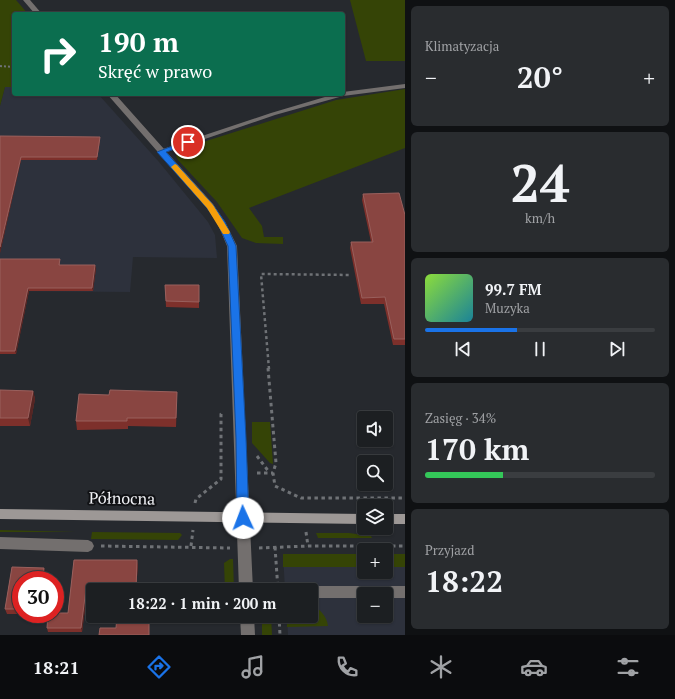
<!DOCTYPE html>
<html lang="pl">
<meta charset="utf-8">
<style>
body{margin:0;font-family:"PT Serif",serif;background:#292c2f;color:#f1f3f6;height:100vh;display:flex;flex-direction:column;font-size:15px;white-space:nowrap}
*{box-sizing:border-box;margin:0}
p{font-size:13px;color:#a0a2a5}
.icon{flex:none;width:22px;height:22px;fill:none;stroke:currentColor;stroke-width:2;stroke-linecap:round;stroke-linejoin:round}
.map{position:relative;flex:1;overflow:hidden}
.panel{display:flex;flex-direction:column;gap:6px;padding:6px;background:#0f1113;width:270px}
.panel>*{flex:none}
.hud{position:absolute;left:12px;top:12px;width:333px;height:84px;border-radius:4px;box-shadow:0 1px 3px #0004,0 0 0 1px #3a3d40;background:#0b6e4f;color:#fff;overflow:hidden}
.tools{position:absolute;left:357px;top:411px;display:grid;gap:8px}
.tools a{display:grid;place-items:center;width:36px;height:36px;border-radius:4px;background:#1c1f22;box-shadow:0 1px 3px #0004,0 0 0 1px #3a3d40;font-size:20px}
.speed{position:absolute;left:12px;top:571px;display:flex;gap:8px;font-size:20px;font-weight:700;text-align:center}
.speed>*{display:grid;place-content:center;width:52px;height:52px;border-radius:50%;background:#1c1f22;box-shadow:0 1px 3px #0004,0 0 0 1px #3a3d40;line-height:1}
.speed .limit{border:6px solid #d22;background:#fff;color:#111}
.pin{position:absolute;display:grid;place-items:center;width:34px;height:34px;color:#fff;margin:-17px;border:2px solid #fff;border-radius:50%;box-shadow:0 1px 4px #0007}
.me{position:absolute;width:44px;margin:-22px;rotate:358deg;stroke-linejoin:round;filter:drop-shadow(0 0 3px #0008)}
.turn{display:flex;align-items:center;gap:14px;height:84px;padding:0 20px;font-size:18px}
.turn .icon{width:52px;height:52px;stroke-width:2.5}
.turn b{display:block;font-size:28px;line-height:34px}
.big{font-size:30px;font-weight:700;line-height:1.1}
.panel .card{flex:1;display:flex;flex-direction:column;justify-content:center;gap:6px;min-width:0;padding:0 14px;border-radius:6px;background:#292c2f}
.panel .dial{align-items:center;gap:0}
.dial b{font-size:52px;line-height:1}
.song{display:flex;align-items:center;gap:12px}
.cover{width:48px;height:48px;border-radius:6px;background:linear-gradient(135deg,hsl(90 70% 55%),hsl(190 70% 35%))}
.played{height:4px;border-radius:2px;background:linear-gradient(90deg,#1a73e8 40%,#3a3d40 40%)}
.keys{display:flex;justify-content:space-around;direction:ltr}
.heat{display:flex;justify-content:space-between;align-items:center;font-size:22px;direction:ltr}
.charge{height:6px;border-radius:3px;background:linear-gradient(90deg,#34c759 34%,#3a3d40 0)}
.trip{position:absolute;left:86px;top:583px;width:232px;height:40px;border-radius:4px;background:#1c1f22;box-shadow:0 1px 3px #0004,0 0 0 1px #3a3d40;font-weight:700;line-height:40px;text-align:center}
.tabs{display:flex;height:64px;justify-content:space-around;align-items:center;background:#0b0c0e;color:#a0a2a5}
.tabs .icon{width:28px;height:28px}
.tabs .current{color:#1a73e8}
.tabs b{font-size:18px;color:#f1f3f6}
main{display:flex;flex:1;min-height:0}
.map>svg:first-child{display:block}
.built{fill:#2d313c;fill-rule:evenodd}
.green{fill:#354406}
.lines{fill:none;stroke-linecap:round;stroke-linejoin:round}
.path-far2{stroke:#6f7276;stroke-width:2;stroke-dasharray:2 2;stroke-linecap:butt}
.path-far1{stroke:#6f7276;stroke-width:2.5;stroke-dasharray:3 3;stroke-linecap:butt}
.path{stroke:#6f7276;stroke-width:3;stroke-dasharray:3.5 3.5;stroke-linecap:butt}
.service{fill:#736f6e;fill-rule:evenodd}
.minor{fill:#736f6e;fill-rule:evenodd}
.secondary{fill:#9d9896;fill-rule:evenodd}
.wall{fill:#7d302b}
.shaded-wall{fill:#552523}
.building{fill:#894541;stroke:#99605d}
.route{fill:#1a73e8;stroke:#114b97}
.slow{fill:#f59e0b}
.labels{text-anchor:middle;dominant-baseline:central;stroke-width:4;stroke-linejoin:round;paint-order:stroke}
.near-street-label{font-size:16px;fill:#f0f1f5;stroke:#101114}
</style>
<main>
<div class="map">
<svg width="405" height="635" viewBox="0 0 405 635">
<rect width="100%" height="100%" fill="#26292e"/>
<g class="built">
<polygon points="5,87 14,87 14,94 98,94 159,162 208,222 215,235 217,258 133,257 130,292 0,291 0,106"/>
<path d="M283,554H364V572H386V554H405V635H288L287,616H311V590H285ZM364,594H386V616H364Z"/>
</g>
<g class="green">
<polygon points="0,0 16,0 28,14 14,14 14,87 5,87 0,106"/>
<polygon points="350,0 405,0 405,61 366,61"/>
<polygon points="405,89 405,148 249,208 262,226 264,237 283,237 283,244 256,243 242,238 217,202 178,160 176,156 181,149 336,100"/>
<polygon points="252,422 270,422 273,464 270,463 252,443"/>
<polygon points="0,530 76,532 0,532"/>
<polygon points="92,532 180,533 182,535 178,540 91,539"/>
<polygon points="316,533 349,533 371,536 372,538 318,538"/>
<rect x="283" y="554" width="81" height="13"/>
<rect x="386" y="554" width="19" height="13"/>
<polygon points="230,559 233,559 234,590 225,590 224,563"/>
<path d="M311,605C319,608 327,616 328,626L287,627V616H311Z"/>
<polygon points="262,616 271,616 272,635 262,635"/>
</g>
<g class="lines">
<polyline class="path-far2" points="0,66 14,67"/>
<polyline class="path-far1" points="269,369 261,274 351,275"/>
<g class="path">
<polyline points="268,368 276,463 273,473 275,486 301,498 405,498"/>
<polyline points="257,456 269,472"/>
<polyline points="257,473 273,473"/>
<polyline points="195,503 196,499 221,479 221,414 223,412"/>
<polyline points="306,532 308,546"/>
<polyline points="101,546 230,548"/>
<polyline points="191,546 193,530"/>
<polyline points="275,547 278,590"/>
<polyline points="259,548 308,546 405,546"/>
<polyline points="279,616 280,635"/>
</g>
<g class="service">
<polygon points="405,84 405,88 343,96 275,115 164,153 158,153 157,151 271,113 335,94 343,94 343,92"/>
<polygon points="311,586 405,586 405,598 386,598 386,594 364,594 364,598 311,598 311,590 306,590"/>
</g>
<g class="minor">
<polygon points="23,0 30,0 42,14 35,14"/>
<polygon points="107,94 115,94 213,204 225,222 237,246 253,590 239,590 227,246 217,222 207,208"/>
<polygon points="0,537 88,540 92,542 94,546 92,550 88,552 0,549"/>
<polygon points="240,616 254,616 255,635 241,635"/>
</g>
<g class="secondary">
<polygon points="0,509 364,514 364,524 0,519"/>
<rect x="386" y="514" width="19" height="10"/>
</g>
</g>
<g class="wall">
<polygon points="0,136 100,137 100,140 97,160 21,160 0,253"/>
<polygon points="363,194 405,215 405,345 393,345 384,304 361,304 350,248 351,242 371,242 362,200"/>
<polygon points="0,259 60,263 60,265 96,268 93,291 29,291 16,354 0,354"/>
<polygon points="165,285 199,285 199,308 166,307"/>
<polygon points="0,390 33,391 35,399 30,426 0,426"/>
<polygon points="177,392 176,427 128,426 128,429 77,430 76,421 109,395"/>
<polygon points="74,560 138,564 136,590 93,590 93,593 87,593 82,632 48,632 47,628 68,613"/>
<polygon points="12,567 44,568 45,573 44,580 21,580 21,614 39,614 7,614 5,609"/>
</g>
<g class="shaded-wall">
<polygon points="100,137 100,140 97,160 97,157"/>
<polygon points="21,157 21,160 0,253 0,247"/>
<polygon points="95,265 96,268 93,291 92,288"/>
<polygon points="28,288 29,291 16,354 15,351"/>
<polygon points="33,391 35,399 30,426 28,418"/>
<polygon points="177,392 177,400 176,427 176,418"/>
<polygon points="137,560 138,564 136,590"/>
<polygon points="44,568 45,573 44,580 42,580"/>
<polygon points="86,589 87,593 82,632 81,628"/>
</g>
<g class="building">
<polygon points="0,136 100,137 97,157 21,157 0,247"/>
<polygon points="399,193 405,215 405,339 394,339 385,297 362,298 351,242 373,242 363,194"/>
<polygon points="0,259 60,259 59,265 95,265 92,288 28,288 15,351 0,351"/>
<polygon points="165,285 199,285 199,302 166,301"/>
<polygon points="0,390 33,391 28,418 0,418"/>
<polygon points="110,390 177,392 176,418 127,418 127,421 76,421 79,394 109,395"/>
<polygon points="74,560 137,560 136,590 86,589 81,628 47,628 48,614 55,614 55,613 68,613"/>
<polygon points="12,567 44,568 42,580 21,580 21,609 5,609"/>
<polygon points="117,616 149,616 149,635 99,635 100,628 116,628"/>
</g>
<polygon class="route" points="188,140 190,141 190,144 166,152 213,205 225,222 236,246 246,438 249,518 247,521 243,522 239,521 237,518 236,438 228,246 217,222 207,208 157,152"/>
<polygon class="slow" points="175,164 177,165 213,205 230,232 229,234 223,234 207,208 171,167"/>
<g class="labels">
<g class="near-street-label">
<text transform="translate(122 498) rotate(1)">Północna</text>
</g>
</g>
</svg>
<div class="tools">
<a><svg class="icon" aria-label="sound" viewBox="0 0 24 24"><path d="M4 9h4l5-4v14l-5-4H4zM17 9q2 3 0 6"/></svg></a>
<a><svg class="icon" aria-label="search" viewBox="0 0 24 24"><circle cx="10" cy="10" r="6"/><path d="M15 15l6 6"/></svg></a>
<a><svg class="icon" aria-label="layers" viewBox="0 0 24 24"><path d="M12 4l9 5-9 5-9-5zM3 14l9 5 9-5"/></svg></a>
<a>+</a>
<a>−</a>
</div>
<div class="speed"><div class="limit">30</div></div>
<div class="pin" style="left:188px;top:142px;background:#d93025"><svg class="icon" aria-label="arrive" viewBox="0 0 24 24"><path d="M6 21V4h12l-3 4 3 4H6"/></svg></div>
<svg class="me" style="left:243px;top:518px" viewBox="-20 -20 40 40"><circle r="19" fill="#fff"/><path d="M0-13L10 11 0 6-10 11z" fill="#1a73e8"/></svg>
<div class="trip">18:22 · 1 min · 200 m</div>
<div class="hud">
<div class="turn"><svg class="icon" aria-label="right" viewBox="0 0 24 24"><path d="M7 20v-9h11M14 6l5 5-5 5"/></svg><div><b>190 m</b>Skręć w prawo</div></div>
</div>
</div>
<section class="panel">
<div class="card"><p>Klimatyzacja</p>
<div class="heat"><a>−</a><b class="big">20°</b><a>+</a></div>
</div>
<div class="card dial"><b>24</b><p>km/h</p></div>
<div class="card">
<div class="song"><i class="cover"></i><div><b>99.7 FM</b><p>Muzyka</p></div></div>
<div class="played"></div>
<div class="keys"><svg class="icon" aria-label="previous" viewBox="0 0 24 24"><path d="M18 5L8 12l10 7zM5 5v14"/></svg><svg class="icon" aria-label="pause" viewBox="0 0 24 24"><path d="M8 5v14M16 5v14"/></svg><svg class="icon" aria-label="next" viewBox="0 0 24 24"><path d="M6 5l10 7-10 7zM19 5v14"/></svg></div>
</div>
<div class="card"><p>Zasięg · 34%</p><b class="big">170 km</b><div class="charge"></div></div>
<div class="card"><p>Przyjazd</p><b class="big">18:22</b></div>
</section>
</main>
<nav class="tabs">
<b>18:21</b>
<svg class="icon current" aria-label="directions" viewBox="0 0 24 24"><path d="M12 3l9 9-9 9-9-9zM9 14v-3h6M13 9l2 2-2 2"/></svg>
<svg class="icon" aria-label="music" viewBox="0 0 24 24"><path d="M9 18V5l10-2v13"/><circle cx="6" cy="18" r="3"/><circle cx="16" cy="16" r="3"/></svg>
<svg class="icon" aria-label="phone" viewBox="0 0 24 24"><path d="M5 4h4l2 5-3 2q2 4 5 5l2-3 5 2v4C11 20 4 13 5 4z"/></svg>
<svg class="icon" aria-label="climate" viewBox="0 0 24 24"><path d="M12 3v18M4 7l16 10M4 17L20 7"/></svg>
<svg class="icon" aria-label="car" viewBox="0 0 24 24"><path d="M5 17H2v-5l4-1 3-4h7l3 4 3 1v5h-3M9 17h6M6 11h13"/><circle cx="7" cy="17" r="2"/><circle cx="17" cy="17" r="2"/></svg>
<svg class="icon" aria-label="filters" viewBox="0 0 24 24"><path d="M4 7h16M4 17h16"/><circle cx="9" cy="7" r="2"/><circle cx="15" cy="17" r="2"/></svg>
</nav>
